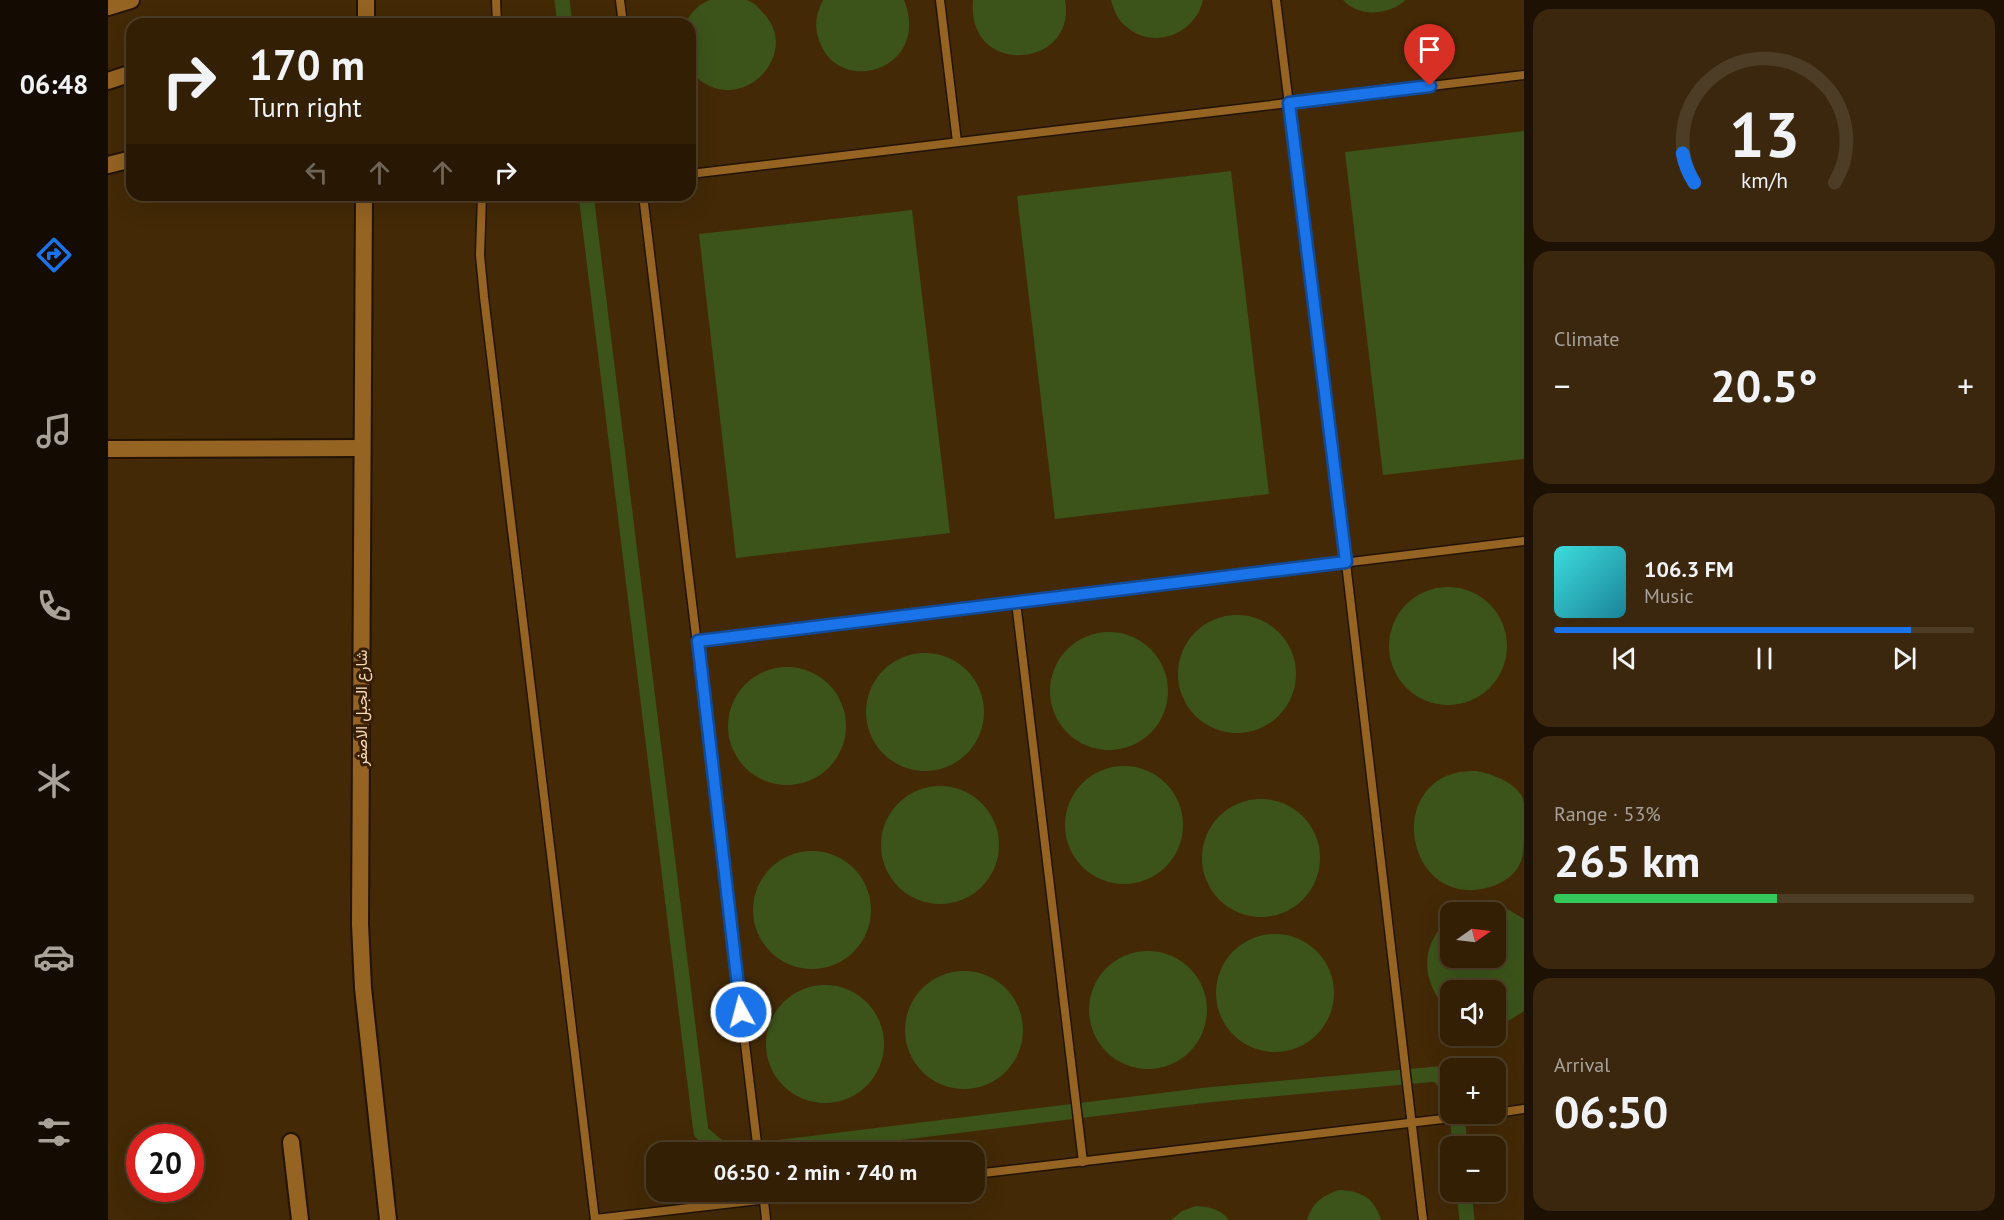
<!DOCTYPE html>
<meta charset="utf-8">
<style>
body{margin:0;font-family:"PT Sans",Vazirmatn,sans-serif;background:#3a270e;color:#f1f3f6;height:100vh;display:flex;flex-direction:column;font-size:22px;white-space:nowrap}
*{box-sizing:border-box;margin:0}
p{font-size:20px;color:#a8a29a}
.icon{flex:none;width:33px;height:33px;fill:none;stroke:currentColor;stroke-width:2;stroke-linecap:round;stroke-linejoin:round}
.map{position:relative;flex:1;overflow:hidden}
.side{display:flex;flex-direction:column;gap:9px;padding:9px;background:#1c1102;width:480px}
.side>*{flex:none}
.top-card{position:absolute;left:18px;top:18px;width:570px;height:183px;border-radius:18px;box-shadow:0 6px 24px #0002,0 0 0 2px #4d3d26;background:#321f04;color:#f1f3f6;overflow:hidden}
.needle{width:39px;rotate:76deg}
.fabs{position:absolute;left:1332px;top:902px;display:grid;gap:12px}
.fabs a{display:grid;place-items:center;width:66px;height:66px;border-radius:12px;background:#321f04;box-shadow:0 6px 24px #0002,0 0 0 2px #4d3d26;font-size:30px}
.speed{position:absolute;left:18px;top:1124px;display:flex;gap:12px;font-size:30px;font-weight:700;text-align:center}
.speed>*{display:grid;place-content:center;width:78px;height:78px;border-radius:50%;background:#321f04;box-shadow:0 6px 24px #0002,0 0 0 2px #4d3d26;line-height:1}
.speed .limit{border:9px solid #d22;background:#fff;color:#111}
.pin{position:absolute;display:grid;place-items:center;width:51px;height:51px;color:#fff;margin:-62px -26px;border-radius:50% 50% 50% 0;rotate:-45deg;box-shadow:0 0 6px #0007}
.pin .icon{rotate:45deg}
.me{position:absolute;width:66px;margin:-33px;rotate:353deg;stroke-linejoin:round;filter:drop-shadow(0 0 4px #0008)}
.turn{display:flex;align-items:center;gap:21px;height:126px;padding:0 24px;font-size:27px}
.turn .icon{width:78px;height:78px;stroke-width:2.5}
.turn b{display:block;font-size:42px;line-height:51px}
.lanes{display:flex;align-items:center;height:57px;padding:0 24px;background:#0003;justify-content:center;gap:30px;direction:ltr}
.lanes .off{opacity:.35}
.big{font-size:45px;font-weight:800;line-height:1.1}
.side .widget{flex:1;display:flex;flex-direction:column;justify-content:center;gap:9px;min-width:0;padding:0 21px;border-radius:18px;background:#3a270e}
.side .dial{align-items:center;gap:0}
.dial svg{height:156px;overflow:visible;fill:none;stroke:#4d3d26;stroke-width:7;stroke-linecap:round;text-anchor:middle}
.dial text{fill:#f1f3f6;stroke:none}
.song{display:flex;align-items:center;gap:18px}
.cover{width:72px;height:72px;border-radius:9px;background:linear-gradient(135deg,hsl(180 70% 55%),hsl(190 70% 35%))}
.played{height:6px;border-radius:3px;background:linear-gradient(90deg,#1a73e8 85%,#4d3d26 85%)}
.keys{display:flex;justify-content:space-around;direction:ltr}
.heat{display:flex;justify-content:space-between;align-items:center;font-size:33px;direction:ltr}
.charge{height:9px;border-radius:4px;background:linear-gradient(90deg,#34c759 53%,#4d3d26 0)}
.trip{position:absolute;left:538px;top:1142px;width:339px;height:60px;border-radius:18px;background:#321f04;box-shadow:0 6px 24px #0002,0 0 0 2px #4d3d26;font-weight:800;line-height:60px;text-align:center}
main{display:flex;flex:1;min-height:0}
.menu{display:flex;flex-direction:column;width:108px;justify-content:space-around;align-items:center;background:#140c02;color:#a8a29a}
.menu .icon{width:42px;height:42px}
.menu .active{color:#1a73e8}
.menu b{font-size:27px;color:#f1f3f6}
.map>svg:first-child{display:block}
.water{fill:#3c541a}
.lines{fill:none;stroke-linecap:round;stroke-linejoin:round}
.canal{stroke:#3c541a;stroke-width:15}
.service-casing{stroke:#231302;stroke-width:11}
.minor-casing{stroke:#231302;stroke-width:20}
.tertiary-casing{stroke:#231302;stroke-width:20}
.service{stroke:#956322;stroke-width:8}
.minor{stroke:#956322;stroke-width:16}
.tertiary{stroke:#956322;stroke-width:16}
.route-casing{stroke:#114b97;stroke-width:15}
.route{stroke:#1a73e8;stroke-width:10}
.labels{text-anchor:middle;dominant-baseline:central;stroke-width:6;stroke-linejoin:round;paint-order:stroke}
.street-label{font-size:16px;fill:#f4d8ba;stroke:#381f00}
</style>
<main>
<nav class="menu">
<b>06:48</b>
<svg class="icon active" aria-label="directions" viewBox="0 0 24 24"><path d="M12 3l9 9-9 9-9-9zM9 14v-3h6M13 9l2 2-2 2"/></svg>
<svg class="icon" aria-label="music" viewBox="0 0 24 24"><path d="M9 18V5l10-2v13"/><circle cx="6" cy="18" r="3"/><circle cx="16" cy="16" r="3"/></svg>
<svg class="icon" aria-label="phone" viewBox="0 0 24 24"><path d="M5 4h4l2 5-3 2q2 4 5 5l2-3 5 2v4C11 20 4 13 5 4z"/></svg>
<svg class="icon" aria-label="climate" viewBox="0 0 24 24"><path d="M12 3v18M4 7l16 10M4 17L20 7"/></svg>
<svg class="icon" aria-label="car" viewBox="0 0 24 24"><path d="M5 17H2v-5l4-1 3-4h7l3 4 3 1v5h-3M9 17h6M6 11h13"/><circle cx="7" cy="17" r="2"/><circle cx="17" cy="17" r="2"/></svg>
<svg class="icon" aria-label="filters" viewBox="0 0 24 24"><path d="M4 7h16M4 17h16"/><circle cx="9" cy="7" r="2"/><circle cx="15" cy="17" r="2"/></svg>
</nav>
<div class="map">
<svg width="1416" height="1220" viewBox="0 0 1416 1220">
<rect width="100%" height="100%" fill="#432906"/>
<g class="water">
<path d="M602,0C613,0 628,0 639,0C647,3 652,9 657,15C694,57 628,123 582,71V24H577C582,14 590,4 602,0Z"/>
<path d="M715,0H796C824,70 730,98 711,40C706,26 708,13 715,0Z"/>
<path d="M865,0H957C970,68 858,79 865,0Z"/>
<path d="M1003,0H1095C1088,33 1047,50 1020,28C1010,21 1006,11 1003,0Z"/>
<path d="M1235,0H1298C1281,15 1252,18 1235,0Z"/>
<polygon points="1416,131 1416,459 1275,475 1237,152"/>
<polygon points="1123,171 1161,494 947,519 909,196"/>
<polygon points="804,210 842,533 628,558 591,234"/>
<circle cx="1340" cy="646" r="59"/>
<circle cx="1129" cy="674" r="59"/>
<circle cx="1001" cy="691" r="59"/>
<circle cx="817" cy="712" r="59"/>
<circle cx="679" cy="726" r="59"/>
<circle cx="1016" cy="825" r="59"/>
<path d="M1369,771C1384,774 1413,784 1416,803C1416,813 1416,824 1416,835C1416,848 1416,858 1409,869C1402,879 1390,885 1378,888C1301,907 1276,788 1351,772C1357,771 1363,771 1369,771Z"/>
<circle cx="832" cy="845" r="59"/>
<circle cx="1153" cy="858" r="59"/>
<circle cx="704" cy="910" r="59"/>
<path d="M1383,905L1401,910L1416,919V1011L1402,1020L1388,1024V990H1342V1013C1313,983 1310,946 1342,918V957H1388V912H1351L1364,907Z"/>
<circle cx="1167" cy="993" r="59"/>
<circle cx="1040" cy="1010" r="59"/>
<circle cx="856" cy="1030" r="59"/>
<circle cx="717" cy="1044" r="59"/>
<path d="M1231,1190C1254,1191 1266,1198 1273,1220H1199C1204,1203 1215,1195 1231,1190Z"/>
<path d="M1088,1206C1102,1207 1112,1209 1121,1220H1063L1074,1211Z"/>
</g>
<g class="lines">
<g class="canal">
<polyline points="454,0 457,24"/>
<polyline points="478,195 593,1132 616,1152"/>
<polyline points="1349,1113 1352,1146"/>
<polyline points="633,1152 1099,1095 1329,1074 1342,1088"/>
<polyline points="1356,1191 1359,1220"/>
</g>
<g class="service-casing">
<g id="service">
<polyline points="388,0 389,24"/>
<polyline points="512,0 515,24"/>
<polyline points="832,0 849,142"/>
<polyline points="1168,0 1238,563 1315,1220"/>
<polyline points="582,174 1416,75"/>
<polyline points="374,195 372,255 376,297 487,1220"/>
<polyline points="535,195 650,1152"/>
<polyline points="908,602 975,1162"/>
<polyline points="590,641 1416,541"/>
<polyline points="1388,1113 1416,1109"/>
<polyline points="867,1174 1386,1113"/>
<polyline points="655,1191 658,1220"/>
<polyline points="487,1219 728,1191"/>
</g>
</g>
<g class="minor-casing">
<g id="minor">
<polyline points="0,7 23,0"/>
<polyline points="0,81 24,73"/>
<polyline points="0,165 24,159"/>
<polyline points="0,449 254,448"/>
<polyline points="183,1142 192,1220"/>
</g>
</g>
<g class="tertiary-casing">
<g id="tertiary">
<polyline points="258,24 258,0"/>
<polyline points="256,195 252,924 255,988 280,1220"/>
</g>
</g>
<use href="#service" class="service"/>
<use href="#minor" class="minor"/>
<use href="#tertiary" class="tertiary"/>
</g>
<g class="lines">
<g class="route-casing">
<polyline id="route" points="633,1012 590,641 1238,562 1181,103 1322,86"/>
</g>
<use href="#route" class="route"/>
</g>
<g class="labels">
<g class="street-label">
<text transform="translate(253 708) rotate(-90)">شارع الجبل الاصفر</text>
</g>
</g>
</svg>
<div class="fabs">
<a><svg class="needle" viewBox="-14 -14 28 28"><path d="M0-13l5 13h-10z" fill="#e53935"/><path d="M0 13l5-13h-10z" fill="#a8a29a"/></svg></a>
<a><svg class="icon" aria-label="sound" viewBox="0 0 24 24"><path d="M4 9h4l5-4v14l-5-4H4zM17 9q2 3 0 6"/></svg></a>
<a>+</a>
<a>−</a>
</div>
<div class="speed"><div class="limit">20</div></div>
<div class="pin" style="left:1322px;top:86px;background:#d93025"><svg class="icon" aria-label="arrive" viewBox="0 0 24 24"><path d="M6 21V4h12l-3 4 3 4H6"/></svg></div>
<svg class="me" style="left:633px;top:1012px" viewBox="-20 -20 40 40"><circle r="17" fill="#1a73e8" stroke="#fff" stroke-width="3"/><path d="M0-11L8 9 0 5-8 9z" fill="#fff"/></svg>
<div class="trip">06:50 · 2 min · 740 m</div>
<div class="top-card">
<div class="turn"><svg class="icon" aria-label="right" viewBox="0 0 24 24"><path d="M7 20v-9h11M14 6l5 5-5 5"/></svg><div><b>170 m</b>Turn right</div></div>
<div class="lanes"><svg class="icon off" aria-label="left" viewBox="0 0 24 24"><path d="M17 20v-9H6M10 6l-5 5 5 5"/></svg><svg class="icon off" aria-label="ahead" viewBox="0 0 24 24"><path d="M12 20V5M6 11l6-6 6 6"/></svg><svg class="icon off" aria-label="ahead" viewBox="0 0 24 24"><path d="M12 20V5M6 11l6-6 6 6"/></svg><svg class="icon" aria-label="right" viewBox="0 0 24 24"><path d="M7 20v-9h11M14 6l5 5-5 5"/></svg></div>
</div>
</div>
<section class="side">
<div class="widget dial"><svg viewBox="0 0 100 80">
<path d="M14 69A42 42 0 1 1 86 69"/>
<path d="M14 69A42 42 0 0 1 8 54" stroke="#1a73e8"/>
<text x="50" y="56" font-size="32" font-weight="700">13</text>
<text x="50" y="72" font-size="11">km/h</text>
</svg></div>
<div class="widget"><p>Climate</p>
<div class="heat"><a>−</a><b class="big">20.5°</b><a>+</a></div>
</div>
<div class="widget">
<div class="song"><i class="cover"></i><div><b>106.3 FM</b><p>Music</p></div></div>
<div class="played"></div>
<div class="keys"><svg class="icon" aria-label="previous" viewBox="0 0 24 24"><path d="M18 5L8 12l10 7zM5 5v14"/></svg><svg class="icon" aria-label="pause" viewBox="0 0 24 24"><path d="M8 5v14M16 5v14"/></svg><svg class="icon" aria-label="next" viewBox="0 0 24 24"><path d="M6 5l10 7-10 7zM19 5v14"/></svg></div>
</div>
<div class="widget"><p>Range · 53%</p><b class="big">265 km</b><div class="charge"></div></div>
<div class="widget"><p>Arrival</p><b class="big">06:50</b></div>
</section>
</main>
